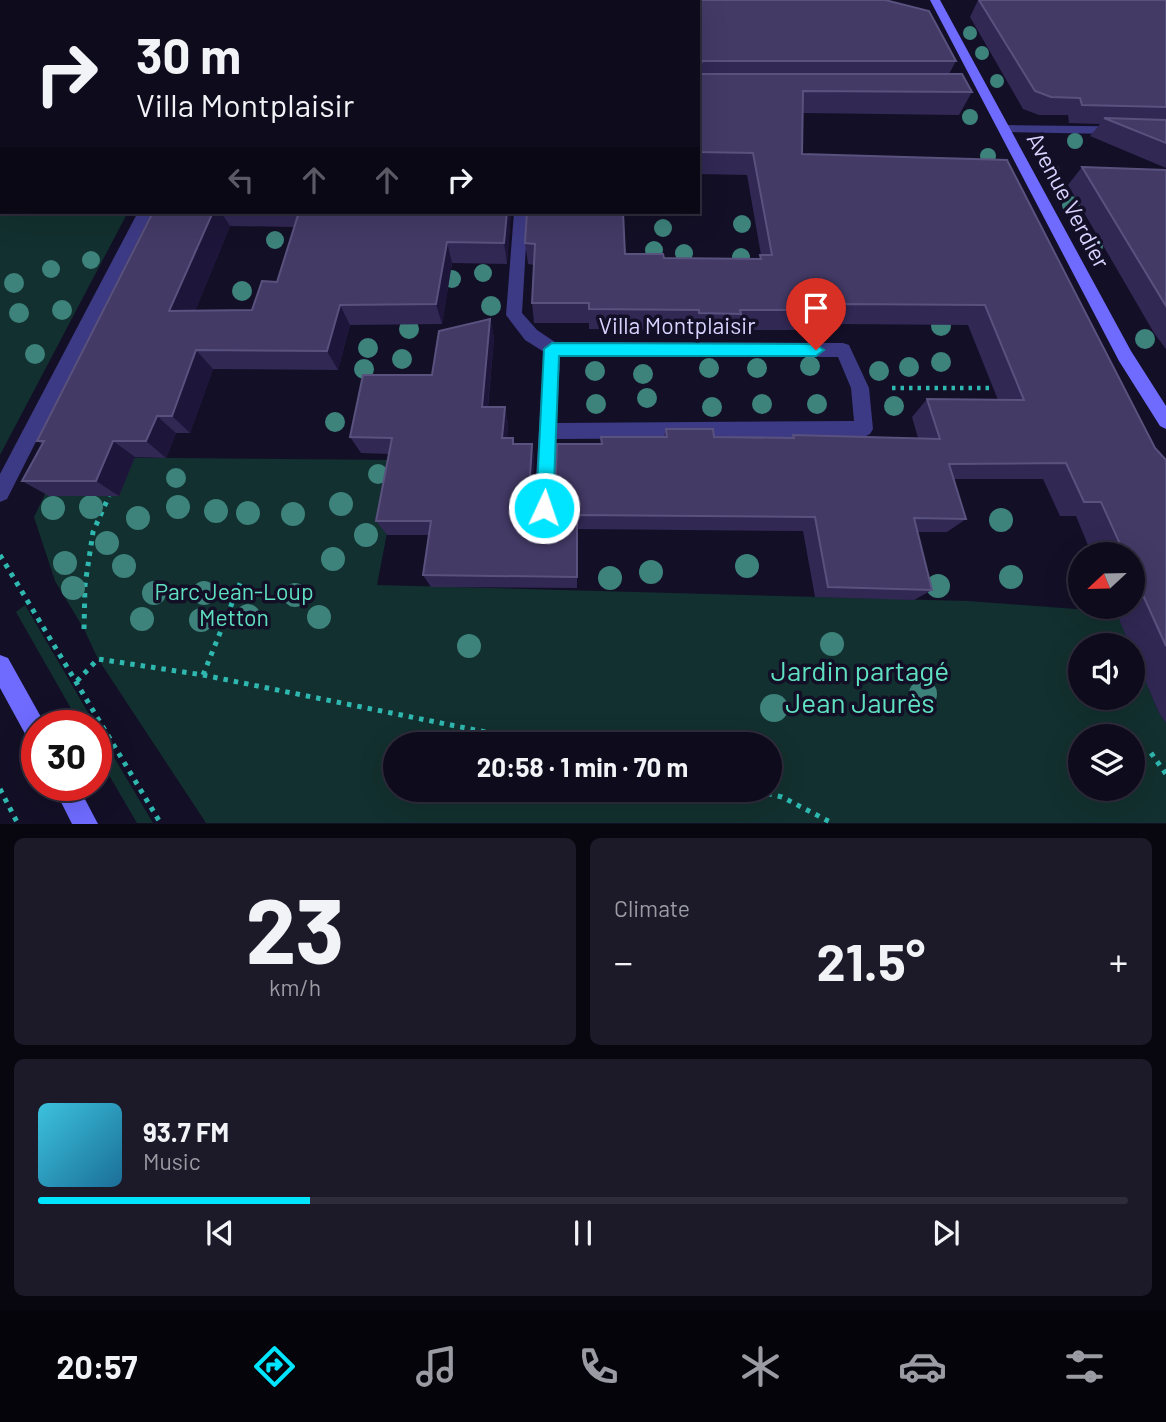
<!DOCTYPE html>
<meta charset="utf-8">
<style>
body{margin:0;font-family:Barlow,sans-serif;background:#1c1929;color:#f1f3f6;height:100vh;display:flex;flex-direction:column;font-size:26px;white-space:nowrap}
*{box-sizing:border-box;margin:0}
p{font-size:23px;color:#9b9ba3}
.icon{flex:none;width:38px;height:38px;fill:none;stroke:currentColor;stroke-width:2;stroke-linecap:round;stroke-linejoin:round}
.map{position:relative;height:824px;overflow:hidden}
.panel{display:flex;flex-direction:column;gap:14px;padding:14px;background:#08060f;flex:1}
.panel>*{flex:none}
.banner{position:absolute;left:0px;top:0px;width:700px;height:214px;box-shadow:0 7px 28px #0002,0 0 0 2px #2e2b3b;background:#0e0b1c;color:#f1f3f6;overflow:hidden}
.needle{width:46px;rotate:248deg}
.buttons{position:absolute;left:1068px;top:542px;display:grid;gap:14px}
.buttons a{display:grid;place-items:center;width:77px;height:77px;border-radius:50%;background:#0e0b1c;box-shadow:0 7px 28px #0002,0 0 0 2px #2e2b3b;font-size:35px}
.speed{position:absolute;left:21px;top:710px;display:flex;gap:14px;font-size:35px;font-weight:700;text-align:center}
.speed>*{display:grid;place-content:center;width:91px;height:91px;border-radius:50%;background:#0e0b1c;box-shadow:0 7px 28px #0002,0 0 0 2px #2e2b3b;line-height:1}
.speed .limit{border:10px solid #d22;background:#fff;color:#111}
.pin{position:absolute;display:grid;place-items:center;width:60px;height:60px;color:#fff;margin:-72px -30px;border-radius:50% 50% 50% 0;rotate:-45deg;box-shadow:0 0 7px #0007}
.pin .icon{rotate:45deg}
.me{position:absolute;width:77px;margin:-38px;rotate:3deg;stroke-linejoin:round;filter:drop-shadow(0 0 5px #0008)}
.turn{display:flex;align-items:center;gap:24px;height:147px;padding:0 21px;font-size:32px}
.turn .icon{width:91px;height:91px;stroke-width:2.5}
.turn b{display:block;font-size:49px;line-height:60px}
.lanes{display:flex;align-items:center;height:66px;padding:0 21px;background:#0003;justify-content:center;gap:35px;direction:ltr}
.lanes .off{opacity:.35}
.big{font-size:52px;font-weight:700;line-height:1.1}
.panel .widget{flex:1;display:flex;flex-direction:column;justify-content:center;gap:10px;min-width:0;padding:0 24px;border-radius:10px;background:#1c1929}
.panel .dial{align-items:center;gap:0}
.dial b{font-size:91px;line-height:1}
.song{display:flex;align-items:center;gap:21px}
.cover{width:84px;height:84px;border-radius:10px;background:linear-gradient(135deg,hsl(190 70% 55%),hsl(200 70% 35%))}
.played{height:7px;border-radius:4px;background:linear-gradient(90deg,#00e5ff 25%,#2e2b3b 25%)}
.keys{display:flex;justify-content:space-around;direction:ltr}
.heat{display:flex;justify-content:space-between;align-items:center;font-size:38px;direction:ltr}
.panel .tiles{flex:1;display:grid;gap:14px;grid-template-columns:1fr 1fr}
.widget:last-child{grid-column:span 2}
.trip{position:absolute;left:383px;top:732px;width:399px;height:70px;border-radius:35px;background:#0e0b1c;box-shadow:0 7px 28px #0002,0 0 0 2px #2e2b3b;font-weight:700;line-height:70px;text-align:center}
.dock{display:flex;height:112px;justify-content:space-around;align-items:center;background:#06040b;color:#9b9ba3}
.dock .icon{width:49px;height:49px}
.dock .active{color:#00e5ff}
.dock b{font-size:32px;color:#f1f3f6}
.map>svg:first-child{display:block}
.green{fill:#12302f;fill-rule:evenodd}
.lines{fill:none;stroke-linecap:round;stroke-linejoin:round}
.path-far1{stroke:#2fb8b0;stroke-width:4.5;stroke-dasharray:3.5 5;stroke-linecap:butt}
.path{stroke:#2fb8b0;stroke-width:5;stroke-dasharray:4.5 6;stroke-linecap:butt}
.street{fill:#3d3a85;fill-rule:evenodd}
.secondary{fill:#6f6bff;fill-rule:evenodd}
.tree{fill:#3d827b}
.wall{fill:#312854;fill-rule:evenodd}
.shaded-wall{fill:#1d163a}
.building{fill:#433a66;stroke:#5a527e;stroke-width:2}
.route{fill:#00e5ff;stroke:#0095a6;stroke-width:2}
.labels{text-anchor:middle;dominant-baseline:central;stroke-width:7;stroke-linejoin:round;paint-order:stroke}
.street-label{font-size:23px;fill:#d9d4ff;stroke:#130f26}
.park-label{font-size:23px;fill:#5fe0c0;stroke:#130f26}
.near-park-label{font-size:28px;fill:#5fe0c0;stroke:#130f26}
</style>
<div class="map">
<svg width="1166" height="824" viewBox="0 0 1166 824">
<rect width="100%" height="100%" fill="#130f26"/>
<g class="green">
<polygon points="0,106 2,212 128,212 0,455"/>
<path d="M63,457L401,460L377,585L968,601L1116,612L1131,646H1080V698H1132V649L1159,713L1166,723V823H206L98,659L84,629L55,581L34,517ZM1080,737H1132V789H1080ZM396,744H770V789H396Z"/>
<polygon points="25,605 96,726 81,726 16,612"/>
<polygon points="96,727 153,823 137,823 96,753"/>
</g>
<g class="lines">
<polyline class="path-far1" points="892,388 993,388"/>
<g class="path">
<polyline points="0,555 161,824"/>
<polyline points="84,629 85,585 93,532 109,496"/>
<polyline points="203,675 241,581"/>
<polyline points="77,681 98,659 203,675 545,744"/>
<polyline points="1151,753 1166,774"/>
<polyline points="0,789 18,824"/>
<polyline points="747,789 782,797 834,824"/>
</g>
<g class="street">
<rect x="0" y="85" width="2" height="8"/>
<polygon points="1006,125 1166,127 1166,135 1001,132 1001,126"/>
<polygon points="138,212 152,212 7,499 0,502 0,474"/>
<path d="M514,212H528L522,313L537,330L555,342L843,343L849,345L869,388L873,429L870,434L864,437L556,439L554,508L551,514L544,517L537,514L534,508L544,352L525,340L506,315ZM560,356L838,357L851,388L854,421L557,423Z"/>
</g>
<g class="secondary">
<polygon points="930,0 940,0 1131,351 1166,406 1166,429 1160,426 1119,361"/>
<polygon points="0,655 8,658 46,726 37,726 37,744 29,741 0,688"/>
<polygon points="53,786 78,786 98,824 72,824"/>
</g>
</g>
<g class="tree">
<circle cx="970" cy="33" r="7"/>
<circle cx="982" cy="53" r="7"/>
<circle cx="997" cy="81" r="7"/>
<circle cx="970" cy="117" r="8"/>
<circle cx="1075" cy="141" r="8"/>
<circle cx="988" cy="156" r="8"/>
<circle cx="1052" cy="172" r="8"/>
<circle cx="1071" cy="205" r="9"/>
<circle cx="742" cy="224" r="9"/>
<circle cx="663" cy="228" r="9"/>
<circle cx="275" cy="240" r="9"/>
<circle cx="1094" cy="246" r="9"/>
<circle cx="654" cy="250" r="9"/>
<circle cx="684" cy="253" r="9"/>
<circle cx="741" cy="257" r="9"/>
<circle cx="91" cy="260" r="9"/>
<circle cx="51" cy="269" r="9"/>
<circle cx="483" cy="273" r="9"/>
<circle cx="452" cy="279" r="9"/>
<circle cx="14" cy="283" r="10"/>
<circle cx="242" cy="291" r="10"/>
<circle cx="491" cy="306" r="10"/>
<circle cx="62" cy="310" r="10"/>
<circle cx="19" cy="313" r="10"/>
<circle cx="941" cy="326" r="10"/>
<circle cx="409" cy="329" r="10"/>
<circle cx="1145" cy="339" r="10"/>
<circle cx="368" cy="348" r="10"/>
<circle cx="35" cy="354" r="10"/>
<circle cx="402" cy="359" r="10"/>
<circle cx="941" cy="362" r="10"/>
<circle cx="810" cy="366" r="10"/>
<circle cx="909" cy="367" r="10"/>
<circle cx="709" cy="368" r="10"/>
<circle cx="757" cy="368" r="10"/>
<circle cx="364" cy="369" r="10"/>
<circle cx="595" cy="371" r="10"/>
<circle cx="879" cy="371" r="10"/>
<circle cx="643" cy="374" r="10"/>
<circle cx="647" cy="398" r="10"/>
<circle cx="596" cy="404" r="10"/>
<circle cx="762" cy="404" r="10"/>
<circle cx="817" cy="404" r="10"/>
<circle cx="894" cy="406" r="10"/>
<circle cx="712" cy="407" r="10"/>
<circle cx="335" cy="422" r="10"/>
<circle cx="378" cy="474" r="10"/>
<circle cx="176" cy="478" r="10"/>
<circle cx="341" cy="504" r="12"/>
<circle cx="91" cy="507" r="12"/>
<circle cx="178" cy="507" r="12"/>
<circle cx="53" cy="508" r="12"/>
<circle cx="216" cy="511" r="12"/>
<circle cx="248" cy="513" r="12"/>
<circle cx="293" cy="514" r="12"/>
<circle cx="138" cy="518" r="12"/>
<circle cx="1001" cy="520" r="12"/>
<circle cx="366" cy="535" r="12"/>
<circle cx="107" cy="543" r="12"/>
<circle cx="333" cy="559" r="12"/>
<circle cx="65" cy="563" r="12"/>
<circle cx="124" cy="566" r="12"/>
<circle cx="747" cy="566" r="12"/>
<circle cx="651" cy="572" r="12"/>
<circle cx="1011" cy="577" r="12"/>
<circle cx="610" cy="578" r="12"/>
<circle cx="938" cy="586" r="12"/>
<circle cx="73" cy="588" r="12"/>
<circle cx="154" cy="593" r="12"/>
<circle cx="204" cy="593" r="12"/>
<circle cx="295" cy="595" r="12"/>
<circle cx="248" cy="616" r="12"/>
<circle cx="319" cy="617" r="12"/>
<circle cx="142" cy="619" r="12"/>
<circle cx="201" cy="620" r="12"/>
<circle cx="832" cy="644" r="12"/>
<circle cx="469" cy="646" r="12"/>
<circle cx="923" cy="694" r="14"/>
<circle cx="774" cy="708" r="14"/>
</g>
<g class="wall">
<polygon points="0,0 885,0 929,11 956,61 949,74 962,74 972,92 959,115 803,113 802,154 1007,160 1155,448 1166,460 1166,723 1159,713 1132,650 1132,646 1130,646 1114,607 1132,607 1132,555 1092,555 1076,516 1060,516 1043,479 954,479 966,519 947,532 917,532 932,590 914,600 815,597 803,531 577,529 577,588 431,587 423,575 429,535 387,535 376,521 389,454 361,453 350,437 363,375 432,375 439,331 490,319 494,338 488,407 505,407 508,424 507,438 513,438 514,444 532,444 534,460 532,500 541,505 550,502 555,495 557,444 601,444 601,437 664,437 666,429 713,429 714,437 792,438 793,435 918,438 912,417 927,399 998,400 968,325 837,324 834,330 735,330 734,334 694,333 694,330 589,329 589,323 534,323 532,303 534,265 528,264 525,243 527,212 623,212 625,254 663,254 664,258 759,259 761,255 747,175 698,174 698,2 2,2 2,75 0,75"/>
<polygon points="978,0 1166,0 1166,168 1090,136 1100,124 1069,123 1068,115 1039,115 1023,109 970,17"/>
<polygon points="1082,167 1166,170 1166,349 1154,333 1068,185"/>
<path d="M153,212H511L507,264L452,263L442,324L350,325L338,370L213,369L190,433H176L166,458L135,457L119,496H49L22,481L42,444L37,441ZM230,226L295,227L277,282L252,310L195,311Z"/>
</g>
<g class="shaded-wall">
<polygon points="213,212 221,212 230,226 187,331 169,311"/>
<polygon points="507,212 511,212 507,264 504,243"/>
<polygon points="447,242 452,263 442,324 436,304"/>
<polygon points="340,305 350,325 338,370 327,351"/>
<polygon points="490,319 494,338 486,424 482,407"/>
<polygon points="196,350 213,369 190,433 172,416"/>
<polygon points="505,407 508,424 506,455 502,438"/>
<polygon points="157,416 176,433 166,458 146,441"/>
<polygon points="113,441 135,457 119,496 96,481"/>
<polygon points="532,444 534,460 531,508 529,493"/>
</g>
<g class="building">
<polygon points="0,0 885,0 929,11 956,61 702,61 699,72 702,74 962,74 972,92 803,91 802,154 1007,160 1155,448 1166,460 1166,646 1132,571 1132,555 1125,555 1101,502 1084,502 1066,463 949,464 966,519 914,518 932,590 828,587 815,517 577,515 577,577 423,575 431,521 376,521 392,438 350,437 363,375 432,375 439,331 490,319 482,407 505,407 502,438 513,438 513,444 532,444 529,493 532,501 541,505 550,502 555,495 557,444 602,444 601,437 667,437 666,429 713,429 714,437 794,438 793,435 940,439 927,399 1024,400 985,305 843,304 844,310 740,310 741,314 699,313 699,310 589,309 589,303 532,303 535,244 525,243 527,212 623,212 625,254 663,254 664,258 761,259 760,255 772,255 753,153 698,152 698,2 2,2 2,53 0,53"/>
<polygon points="979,0 1166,0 1166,107 1082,105 1080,98 1051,97 1035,91"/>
<polygon points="1104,118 1166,120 1166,143"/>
<polygon points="1082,167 1166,170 1166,306"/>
<polygon points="153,212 213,212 169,311 252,310 262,281 277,282 299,212 507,212 504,243 447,242 436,304 340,305 327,351 196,350 172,416 157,416 146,441 113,441 96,481 22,481 44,441 37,441"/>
</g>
<polygon class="route" points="552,343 816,344 824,350 816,356 559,356 553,508 550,514 544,517 538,514 536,508 544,349"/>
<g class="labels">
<g class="street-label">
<text transform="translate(1069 200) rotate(62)">Avenue Verdier</text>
<text x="677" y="325">Villa Montplaisir</text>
</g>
<g class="park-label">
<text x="234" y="591">Parc Jean-Loup<tspan x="234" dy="26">Metton</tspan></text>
</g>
<g class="near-park-label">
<text x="860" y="670">Jardin partagé<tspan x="860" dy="32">Jean Jaurès</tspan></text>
</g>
</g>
</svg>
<div class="buttons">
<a><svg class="needle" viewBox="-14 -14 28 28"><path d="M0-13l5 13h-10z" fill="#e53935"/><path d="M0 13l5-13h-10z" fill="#9b9ba3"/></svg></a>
<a><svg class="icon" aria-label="sound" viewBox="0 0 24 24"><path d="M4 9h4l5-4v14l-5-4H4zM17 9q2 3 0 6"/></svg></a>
<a><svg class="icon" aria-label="layers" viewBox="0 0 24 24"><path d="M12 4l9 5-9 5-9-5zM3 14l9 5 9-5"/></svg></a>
</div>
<div class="speed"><div class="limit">30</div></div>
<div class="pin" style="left:816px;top:350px;background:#d93025"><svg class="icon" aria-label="arrive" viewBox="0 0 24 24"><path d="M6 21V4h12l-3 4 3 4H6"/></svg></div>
<svg class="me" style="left:544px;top:508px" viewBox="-20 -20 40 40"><circle r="17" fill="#00e5ff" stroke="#fff" stroke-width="3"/><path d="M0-11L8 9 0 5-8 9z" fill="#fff"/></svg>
<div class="trip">20:58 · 1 min · 70 m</div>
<div class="banner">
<div class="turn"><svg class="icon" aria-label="right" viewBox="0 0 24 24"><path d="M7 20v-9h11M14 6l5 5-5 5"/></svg><div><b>30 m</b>Villa Montplaisir</div></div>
<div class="lanes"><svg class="icon off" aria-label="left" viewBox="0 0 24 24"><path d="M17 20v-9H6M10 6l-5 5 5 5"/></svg><svg class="icon off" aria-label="ahead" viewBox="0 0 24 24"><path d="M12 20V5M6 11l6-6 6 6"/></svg><svg class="icon off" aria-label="ahead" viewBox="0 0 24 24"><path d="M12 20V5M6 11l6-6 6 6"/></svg><svg class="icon" aria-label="right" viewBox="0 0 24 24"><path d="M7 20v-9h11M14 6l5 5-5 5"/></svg></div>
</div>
</div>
<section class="panel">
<div class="tiles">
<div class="widget dial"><b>23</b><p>km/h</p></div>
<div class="widget"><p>Climate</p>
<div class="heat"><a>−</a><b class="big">21.5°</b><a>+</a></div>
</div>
<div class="widget">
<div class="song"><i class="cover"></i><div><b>93.7 FM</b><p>Music</p></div></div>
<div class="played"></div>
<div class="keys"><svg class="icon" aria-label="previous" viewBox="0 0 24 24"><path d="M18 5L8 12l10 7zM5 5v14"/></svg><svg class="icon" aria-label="pause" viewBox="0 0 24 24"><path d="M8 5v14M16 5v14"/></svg><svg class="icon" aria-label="next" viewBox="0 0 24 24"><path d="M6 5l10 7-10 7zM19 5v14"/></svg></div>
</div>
</div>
</section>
<nav class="dock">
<b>20:57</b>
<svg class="icon active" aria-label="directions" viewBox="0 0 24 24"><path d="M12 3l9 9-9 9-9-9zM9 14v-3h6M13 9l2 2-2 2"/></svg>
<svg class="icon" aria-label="music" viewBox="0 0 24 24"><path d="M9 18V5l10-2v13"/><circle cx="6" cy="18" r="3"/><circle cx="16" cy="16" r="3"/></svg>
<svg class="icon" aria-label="phone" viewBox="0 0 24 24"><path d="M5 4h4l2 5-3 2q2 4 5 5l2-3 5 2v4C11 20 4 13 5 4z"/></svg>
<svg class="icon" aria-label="climate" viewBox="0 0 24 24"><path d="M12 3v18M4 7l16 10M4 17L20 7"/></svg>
<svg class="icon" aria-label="car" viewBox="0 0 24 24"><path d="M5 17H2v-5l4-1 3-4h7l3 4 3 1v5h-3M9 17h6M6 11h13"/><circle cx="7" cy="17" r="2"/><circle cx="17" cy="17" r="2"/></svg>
<svg class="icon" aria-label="filters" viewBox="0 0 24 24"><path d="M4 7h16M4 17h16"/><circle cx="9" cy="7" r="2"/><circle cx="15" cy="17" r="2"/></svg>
</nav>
